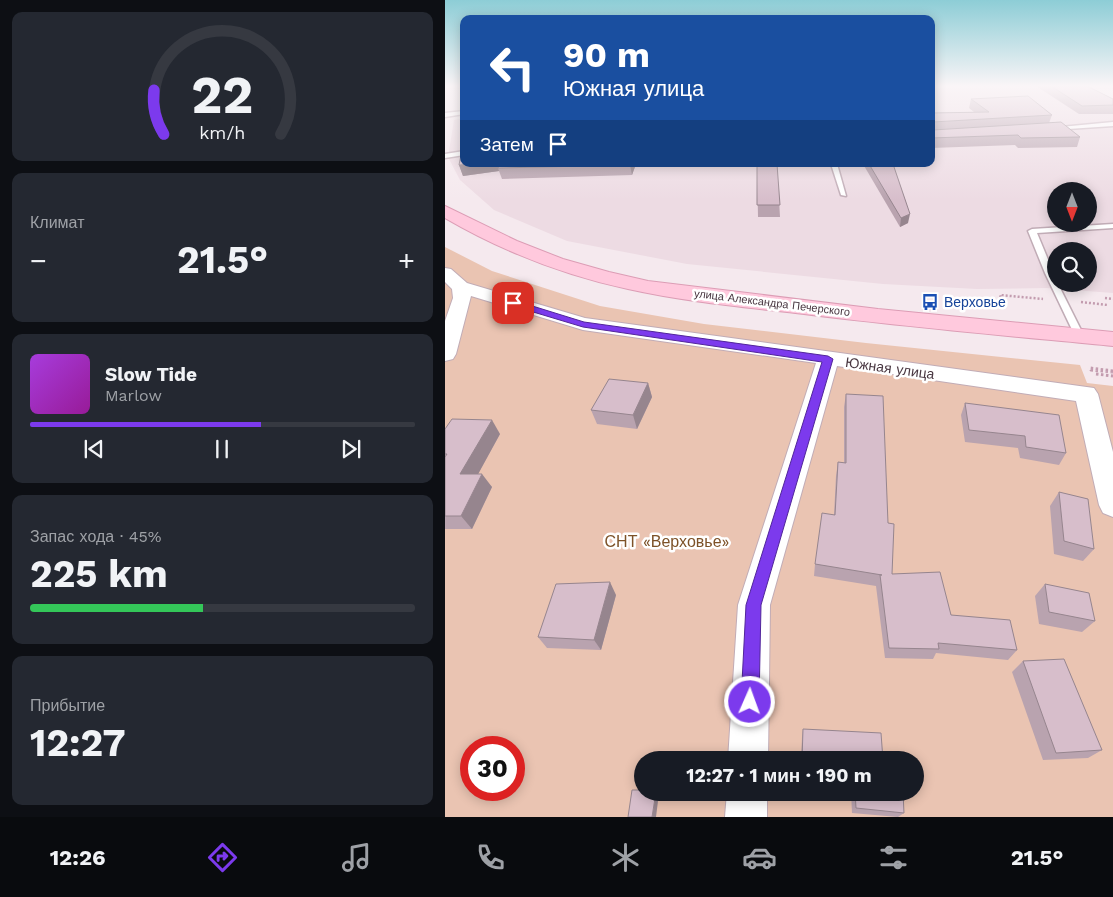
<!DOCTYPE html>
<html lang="ru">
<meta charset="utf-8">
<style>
body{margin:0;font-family:"Work Sans",sans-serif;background:#242831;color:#f1f3f6;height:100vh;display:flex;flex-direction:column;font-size:19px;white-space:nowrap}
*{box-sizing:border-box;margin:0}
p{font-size:16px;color:#9ea1a6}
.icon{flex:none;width:28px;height:28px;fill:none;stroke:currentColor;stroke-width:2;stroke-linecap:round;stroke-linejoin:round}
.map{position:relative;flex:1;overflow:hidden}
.panel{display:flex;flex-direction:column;gap:12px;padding:12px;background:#0d0f14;width:445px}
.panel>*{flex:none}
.hud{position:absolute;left:15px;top:15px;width:475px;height:152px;border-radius:10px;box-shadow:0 2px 12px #0003;background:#1a4fa0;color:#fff;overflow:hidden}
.needle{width:32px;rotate:180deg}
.buttons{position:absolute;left:602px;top:182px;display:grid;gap:10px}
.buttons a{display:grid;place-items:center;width:50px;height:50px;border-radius:50%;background:#171b24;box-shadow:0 2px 12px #0003;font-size:25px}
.speed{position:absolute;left:15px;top:736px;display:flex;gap:10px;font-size:25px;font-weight:700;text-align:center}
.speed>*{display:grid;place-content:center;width:65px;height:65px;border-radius:50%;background:#171b24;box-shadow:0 2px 12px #0003;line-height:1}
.speed .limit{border:8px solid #d22;background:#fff;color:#111}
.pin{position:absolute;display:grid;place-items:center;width:42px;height:42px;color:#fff;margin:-21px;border-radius:10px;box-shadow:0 2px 8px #0006}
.me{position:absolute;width:55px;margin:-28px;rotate:2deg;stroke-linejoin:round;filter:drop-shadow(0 0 4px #0008)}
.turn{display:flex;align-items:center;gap:18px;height:105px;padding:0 20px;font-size:22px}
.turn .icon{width:65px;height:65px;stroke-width:2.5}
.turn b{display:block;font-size:35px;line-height:42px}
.then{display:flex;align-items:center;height:48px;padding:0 20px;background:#0003;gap:10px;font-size:19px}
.big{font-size:38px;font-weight:700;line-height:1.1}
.panel .widget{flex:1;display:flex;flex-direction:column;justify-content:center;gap:8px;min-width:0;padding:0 18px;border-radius:10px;background:#242831}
.panel .dial{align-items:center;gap:0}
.dial svg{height:130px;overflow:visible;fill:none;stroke:#363941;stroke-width:7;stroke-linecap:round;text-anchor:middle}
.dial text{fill:#f1f3f6;stroke:none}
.song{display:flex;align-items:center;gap:15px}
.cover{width:60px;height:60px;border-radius:8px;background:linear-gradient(135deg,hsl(280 70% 55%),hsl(300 70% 35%))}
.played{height:5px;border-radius:2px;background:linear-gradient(90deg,#7c3aed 60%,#363941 60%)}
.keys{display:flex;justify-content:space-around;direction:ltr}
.heat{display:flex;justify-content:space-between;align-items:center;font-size:28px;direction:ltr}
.charge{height:8px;border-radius:4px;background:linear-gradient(90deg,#34c759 45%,#363941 0)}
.trip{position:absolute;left:189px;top:751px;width:290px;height:50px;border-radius:25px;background:#171b24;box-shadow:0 2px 12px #0003;font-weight:700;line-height:50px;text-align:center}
.tabs{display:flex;height:80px;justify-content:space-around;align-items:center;background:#090b0e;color:#9ea1a6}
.tabs .icon{width:35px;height:35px}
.tabs .active{color:#7c3aed}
.tabs b{font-size:22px;color:#f1f3f6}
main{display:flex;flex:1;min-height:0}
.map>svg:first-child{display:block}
.residential{fill:#eddbe3;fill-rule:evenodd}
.green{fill:#eac4b2;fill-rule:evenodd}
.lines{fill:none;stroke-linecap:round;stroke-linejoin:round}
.service-casing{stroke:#c1acb6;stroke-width:3}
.minor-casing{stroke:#c1acb6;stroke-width:2}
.secondary-casing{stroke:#dc9db5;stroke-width:2}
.path-far1{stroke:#c39caf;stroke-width:2.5;stroke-dasharray:2 2;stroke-linecap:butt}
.path{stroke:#c39caf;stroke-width:3;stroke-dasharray:2.5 2.5;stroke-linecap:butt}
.service{fill:#fff;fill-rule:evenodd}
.minor{fill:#fff;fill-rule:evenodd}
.secondary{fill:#ffc9dd;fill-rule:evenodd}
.wall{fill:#b9a3af}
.shaded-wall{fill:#96858e}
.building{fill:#d7becb;stroke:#96858e}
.route{fill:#7c3aed;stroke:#51269a}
.labels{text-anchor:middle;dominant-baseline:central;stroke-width:5;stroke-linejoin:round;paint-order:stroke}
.far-street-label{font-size:11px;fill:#493741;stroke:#fff}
.transit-label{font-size:14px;fill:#164399;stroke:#fff;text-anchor:start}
.street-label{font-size:14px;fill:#493741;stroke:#fff}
.near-park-label{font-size:16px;fill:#7d5228;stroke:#fff}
</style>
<main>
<section class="panel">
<div class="widget dial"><svg viewBox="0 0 100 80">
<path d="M14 69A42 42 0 1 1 86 69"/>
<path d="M14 69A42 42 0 0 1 8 42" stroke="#7c3aed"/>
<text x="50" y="56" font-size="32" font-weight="700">22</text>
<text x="50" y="72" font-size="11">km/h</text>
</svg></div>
<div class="widget"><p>Климат</p>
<div class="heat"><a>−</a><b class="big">21.5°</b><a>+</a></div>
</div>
<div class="widget">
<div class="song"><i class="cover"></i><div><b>Slow Tide</b><p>Marlow</p></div></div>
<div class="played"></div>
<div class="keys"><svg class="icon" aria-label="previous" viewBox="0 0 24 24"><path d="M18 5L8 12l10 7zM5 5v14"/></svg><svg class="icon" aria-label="pause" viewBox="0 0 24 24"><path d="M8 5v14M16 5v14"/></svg><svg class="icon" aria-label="next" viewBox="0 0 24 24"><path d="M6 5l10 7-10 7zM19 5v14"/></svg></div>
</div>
<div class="widget"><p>Запас хода · 45%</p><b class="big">225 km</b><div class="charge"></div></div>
<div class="widget"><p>Прибытие</p><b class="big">12:27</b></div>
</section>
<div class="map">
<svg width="668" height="817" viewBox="0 0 668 817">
<rect width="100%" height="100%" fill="#f5e9ee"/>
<path class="residential" d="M516,86H629L668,106V293L602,288L532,289L438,284L242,264L122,241L49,210L15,180L3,157L9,120L19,118V164H486V87ZM611,191H644V224H611ZM611,251H644V284H611Z"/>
<path class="green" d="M0,247L47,271L155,306L259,324L421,343L635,365L642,383L668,386V817H0ZM26,748H69V790H26ZM198,760H470V792H198Z"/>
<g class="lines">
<g class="service-casing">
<g id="service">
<polygon points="19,111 19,114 0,117 0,113"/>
<polygon points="668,122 668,126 608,130 605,128"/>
<polygon points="19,151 19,155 0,158 0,154"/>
<polygon points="386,164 392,164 401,196 396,195"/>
<polygon points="668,224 668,228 592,233 611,279 611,284 613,284 639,336 634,339 631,338 600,273 583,231 587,229"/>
</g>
</g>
<g class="minor-casing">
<g id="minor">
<polygon points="0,268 6,269 22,283 140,318 649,388 653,394 668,452 668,517 658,513 654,505 631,401 392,366 325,605 323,760 283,760 293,605 371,363 138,330 26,296 11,354 8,359 0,361 0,321 8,298 7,289 0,282"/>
<polygon points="282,792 322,792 322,817 280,817"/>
</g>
</g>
<g class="secondary-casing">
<path id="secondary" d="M0,206L72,241L118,259L164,272L203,281L433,309L668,332V346C565,336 462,327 359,314C300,307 241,302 183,289C118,275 57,251 0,218Z"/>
</g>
<g class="path-far1">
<polyline points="660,298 668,299"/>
<polyline points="557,301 555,295 598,299"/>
<polyline points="636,302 663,305"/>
</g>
<g class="path">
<polyline points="668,371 645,368 646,370 668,372"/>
<polyline points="651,374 668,376"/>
</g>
<use href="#service" class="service"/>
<use href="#minor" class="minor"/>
<use href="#secondary" class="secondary"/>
</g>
<g class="wall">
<polygon points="591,86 642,86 668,99 668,114 634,114"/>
<polygon points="526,99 607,115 604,123 635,137 632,147 573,148 570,145 486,148 486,113 529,112 524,108"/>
<polygon points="191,164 187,175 57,179 54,171 18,176 14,165"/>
<polygon points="255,164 332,164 335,217 313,217 312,165 255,166"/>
<polygon points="418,164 448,164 463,223 455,227"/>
<polygon points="203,383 207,397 192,429 152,424 146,410"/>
<polygon points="401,394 443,523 447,574 506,615 572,650 563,660 491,653 488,659 440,658 431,586 369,576 370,564 389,515 391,476 393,462 399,463 399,407"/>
<polygon points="520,403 621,453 614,465 575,458 573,448 520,442 516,415"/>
<polygon points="0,429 55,434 33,474 47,487 27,529 0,529"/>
<polygon points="614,492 649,549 638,561 609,554 605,506"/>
<polygon points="600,584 650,621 637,632 594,624 590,596"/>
<polygon points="171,595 156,650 102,648 93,637"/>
<polygon points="578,661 657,750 643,758 598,760 567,672"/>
<polygon points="358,729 438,760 356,760 357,737"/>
<polygon points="406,792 458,792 459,813 453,817 407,813"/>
</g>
<g class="shaded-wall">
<polygon points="27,164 61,164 53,168 54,171 18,176 14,165"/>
<polygon points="185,164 191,164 187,175 185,165"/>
<polygon points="465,214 463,223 455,227 456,218"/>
<polygon points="203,383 207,397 192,429 188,415"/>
<polygon points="47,420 55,434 26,487 15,474"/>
<polygon points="37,474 47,487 27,529 16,516"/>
<polygon points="165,582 171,595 156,650 149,640"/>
<polygon points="211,792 214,793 211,817 207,817"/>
</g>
<g class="building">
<polygon points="606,86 642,86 668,99 668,105 637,106"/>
<polygon points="583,96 607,115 488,122 486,127 486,113 544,112 526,99"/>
<polygon points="616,122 635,137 576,138 573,135 486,138 486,128 488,130"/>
<polygon points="19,139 19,164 27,164 14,165"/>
<polygon points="56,164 185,164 185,165 53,168"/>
<polygon points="312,164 332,164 335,205 312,205"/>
<polygon points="424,164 448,164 465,214 456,218"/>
<polygon points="164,379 203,383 188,415 146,410"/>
<polygon points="401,394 438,396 443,523 449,524 447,574 495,572 506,615 565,620 572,650 493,643 494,649 444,648 435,575 437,575 370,564 377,513 390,515 393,462 401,463"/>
<polygon points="520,403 614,415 621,453 581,447 580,436 524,430"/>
<polygon points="7,419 47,420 15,474 37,474 16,516 0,516 0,457 2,454 0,454 0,429"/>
<polygon points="614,492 643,499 649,549 619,541"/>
<polygon points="165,582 149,640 93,637 111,584"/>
<polygon points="600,584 644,593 650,621 604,612"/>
<polygon points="619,659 657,750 611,753 578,661"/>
<polygon points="358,729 436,733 438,760 357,760"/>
<polygon points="187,790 198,790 198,792 211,792 207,817 183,817"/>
<polygon points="410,792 458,792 459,813 411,808"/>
</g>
<linearGradient id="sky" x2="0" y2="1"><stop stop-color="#8dcdd6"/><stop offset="0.43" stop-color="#faf5f7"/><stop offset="1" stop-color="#faf5f7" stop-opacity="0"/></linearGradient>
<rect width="668" height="200" fill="url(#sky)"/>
<polygon class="route" points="68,300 139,322 383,356 388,359 316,605 314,702 311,708 305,711 299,708 296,702 301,605 377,362 138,327 65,305 65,301"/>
<defs>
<g id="bus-bare" transform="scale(1.35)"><path d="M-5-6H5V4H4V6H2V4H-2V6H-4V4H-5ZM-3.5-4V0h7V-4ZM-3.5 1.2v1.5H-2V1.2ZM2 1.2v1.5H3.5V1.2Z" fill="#1a4fb4" stroke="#fff" stroke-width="2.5" paint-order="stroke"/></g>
</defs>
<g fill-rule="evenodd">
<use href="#bus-bare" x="485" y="302"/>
</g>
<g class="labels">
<g class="far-street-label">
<text transform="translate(327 303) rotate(7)">улица Александра Печерского</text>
</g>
<g class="transit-label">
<text x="499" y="302">Верховье</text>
</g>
<g class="street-label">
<text transform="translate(445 368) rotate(8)">Южная улица</text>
</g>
<g class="near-park-label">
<text x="222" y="541">СНТ «Верховье»</text>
</g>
</g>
</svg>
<div class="buttons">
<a><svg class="needle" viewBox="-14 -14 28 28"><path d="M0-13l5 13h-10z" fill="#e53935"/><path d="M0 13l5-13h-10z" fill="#9ea1a6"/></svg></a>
<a><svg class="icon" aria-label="search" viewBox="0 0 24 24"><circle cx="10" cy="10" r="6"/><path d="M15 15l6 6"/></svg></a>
</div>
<div class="speed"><div class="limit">30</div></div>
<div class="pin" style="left:68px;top:303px;background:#d93025"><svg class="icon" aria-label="arrive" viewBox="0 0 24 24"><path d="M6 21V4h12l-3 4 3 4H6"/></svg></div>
<svg class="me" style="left:305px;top:702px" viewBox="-20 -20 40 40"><circle r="17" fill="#7c3aed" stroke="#fff" stroke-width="3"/><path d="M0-11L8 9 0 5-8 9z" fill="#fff"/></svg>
<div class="trip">12:27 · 1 мин · 190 m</div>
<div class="hud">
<div class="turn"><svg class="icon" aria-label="left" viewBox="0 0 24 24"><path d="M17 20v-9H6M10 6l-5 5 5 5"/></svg><div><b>90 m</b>Южная улица</div></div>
<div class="then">Затем<svg class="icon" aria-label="arrive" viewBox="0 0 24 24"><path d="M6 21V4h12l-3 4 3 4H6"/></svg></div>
</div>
</div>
</main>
<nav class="tabs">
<b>12:26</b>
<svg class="icon active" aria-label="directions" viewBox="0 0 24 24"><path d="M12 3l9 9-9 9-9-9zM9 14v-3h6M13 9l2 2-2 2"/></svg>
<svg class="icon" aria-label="music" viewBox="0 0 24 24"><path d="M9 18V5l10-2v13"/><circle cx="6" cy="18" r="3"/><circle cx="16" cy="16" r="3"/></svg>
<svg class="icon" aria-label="phone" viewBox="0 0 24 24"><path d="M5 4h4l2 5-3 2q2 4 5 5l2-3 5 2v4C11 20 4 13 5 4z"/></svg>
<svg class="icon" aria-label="climate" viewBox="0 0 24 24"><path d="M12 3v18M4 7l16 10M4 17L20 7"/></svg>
<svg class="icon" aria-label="car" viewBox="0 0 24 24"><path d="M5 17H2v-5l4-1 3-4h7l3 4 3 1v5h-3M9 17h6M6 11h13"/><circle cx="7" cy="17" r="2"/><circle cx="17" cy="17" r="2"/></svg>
<svg class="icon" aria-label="filters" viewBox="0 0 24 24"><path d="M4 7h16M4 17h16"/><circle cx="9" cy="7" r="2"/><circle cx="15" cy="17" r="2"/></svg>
<b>21.5°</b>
</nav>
